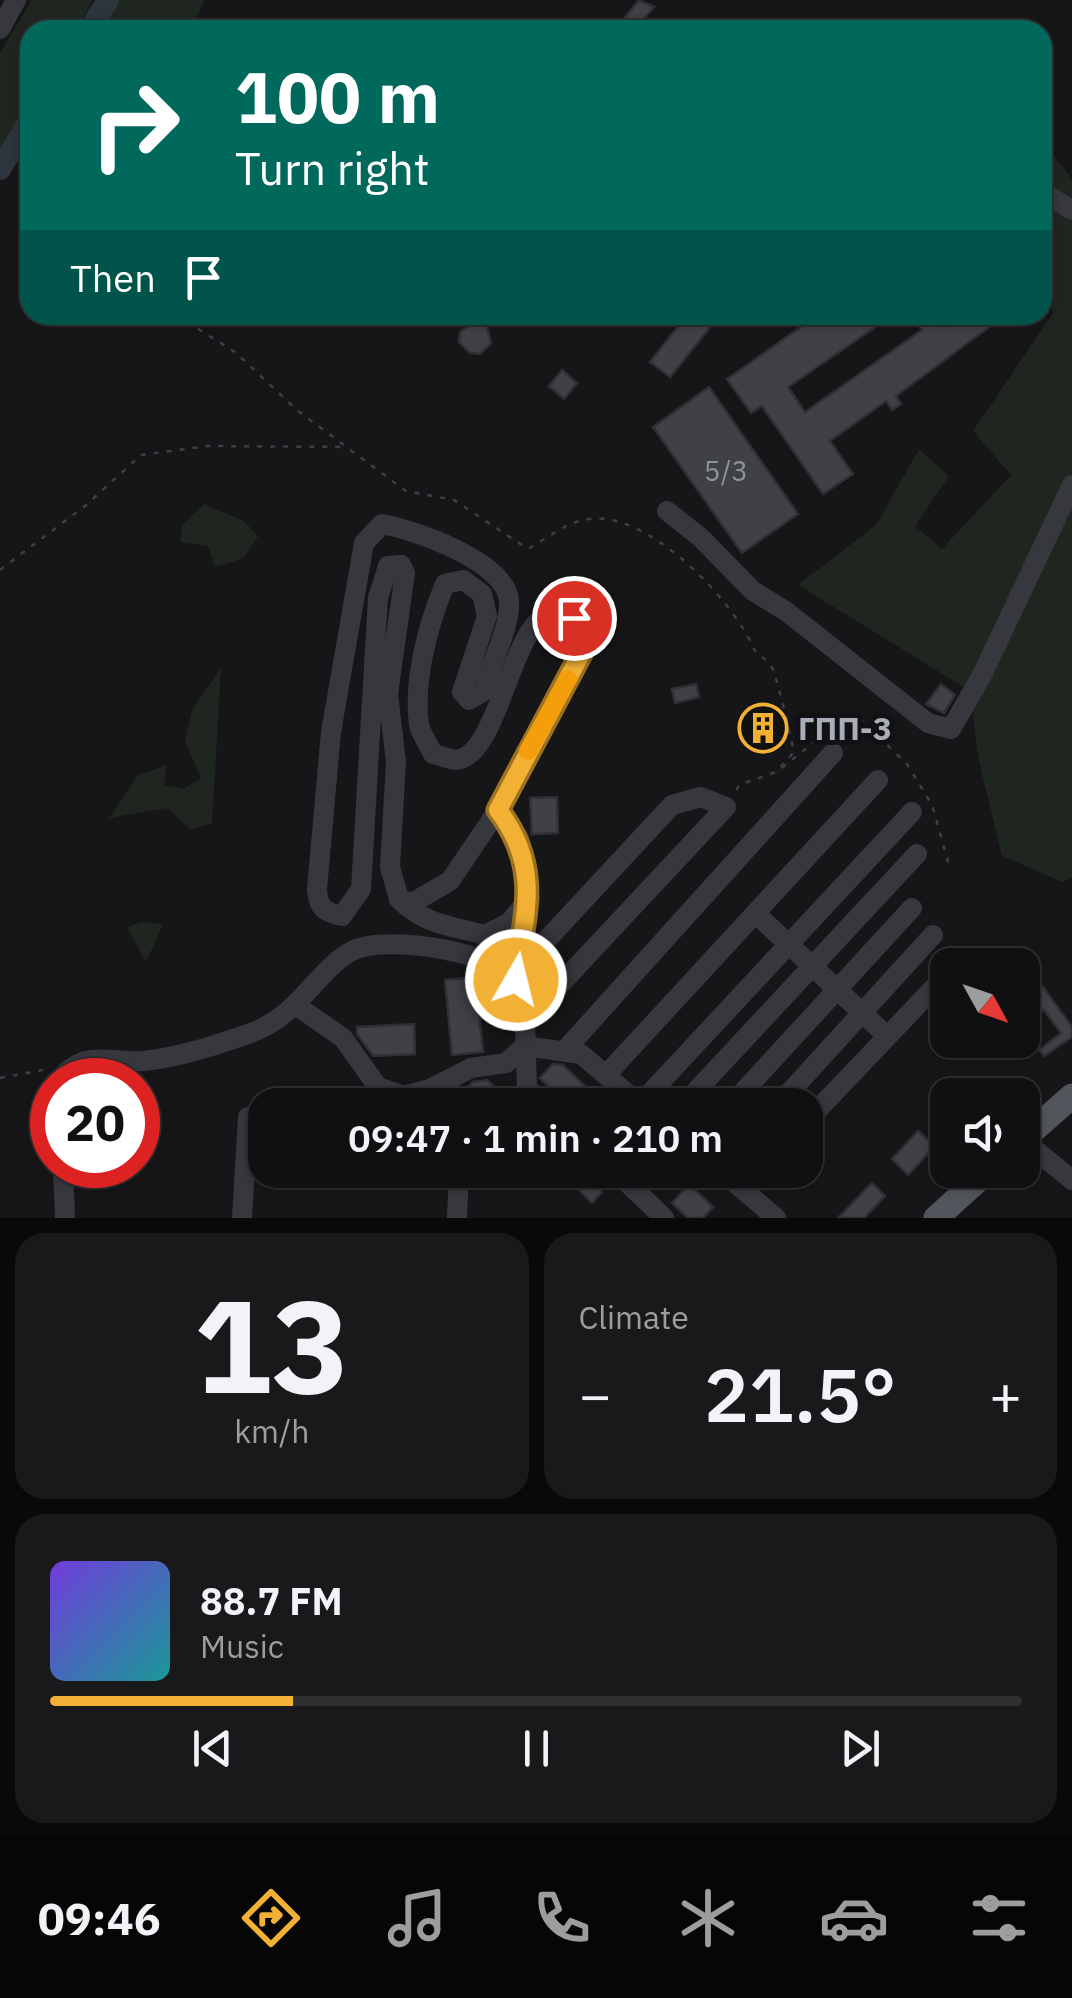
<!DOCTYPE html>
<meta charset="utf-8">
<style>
body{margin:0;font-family:"IBM Plex Sans",sans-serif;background:#19191b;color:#f1f3f6;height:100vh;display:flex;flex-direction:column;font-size:38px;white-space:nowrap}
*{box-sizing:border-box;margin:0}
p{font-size:32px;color:#9c9d9f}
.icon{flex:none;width:55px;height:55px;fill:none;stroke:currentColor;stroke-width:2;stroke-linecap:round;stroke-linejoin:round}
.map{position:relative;height:1218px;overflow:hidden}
.details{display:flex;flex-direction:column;gap:15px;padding:15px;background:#09090a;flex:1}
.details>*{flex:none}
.hud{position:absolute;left:20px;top:20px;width:1032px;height:305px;border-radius:30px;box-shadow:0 2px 8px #0004,0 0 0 2px #303032;background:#00695c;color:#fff;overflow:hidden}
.needle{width:65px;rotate:130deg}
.fabs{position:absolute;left:930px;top:948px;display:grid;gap:20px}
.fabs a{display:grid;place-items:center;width:110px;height:110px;border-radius:20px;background:#101012;box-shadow:0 2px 8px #0004,0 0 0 2px #303032;font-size:50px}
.speed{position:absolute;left:30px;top:1058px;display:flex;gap:20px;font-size:50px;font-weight:700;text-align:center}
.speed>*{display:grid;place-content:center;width:130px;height:130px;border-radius:50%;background:#101012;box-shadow:0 2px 8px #0004,0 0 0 2px #303032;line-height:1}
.speed .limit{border:15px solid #d22;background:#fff;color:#111}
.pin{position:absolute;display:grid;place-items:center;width:85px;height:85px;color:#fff;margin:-42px;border:5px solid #fff;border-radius:50%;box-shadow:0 2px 10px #0007}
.me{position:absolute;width:110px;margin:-55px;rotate:8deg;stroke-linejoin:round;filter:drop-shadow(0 0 8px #0008)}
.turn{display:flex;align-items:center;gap:35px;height:210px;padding:0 50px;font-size:45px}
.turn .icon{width:130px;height:130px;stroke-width:2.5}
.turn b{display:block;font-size:70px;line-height:85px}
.then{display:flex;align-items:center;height:95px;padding:0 50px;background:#0003;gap:20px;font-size:38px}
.big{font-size:75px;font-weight:600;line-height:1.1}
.details .tile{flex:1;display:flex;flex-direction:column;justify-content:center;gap:15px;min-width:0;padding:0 35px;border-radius:30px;background:#19191b}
.details .dial{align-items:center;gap:0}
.dial b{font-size:130px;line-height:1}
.song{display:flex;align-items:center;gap:30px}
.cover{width:120px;height:120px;border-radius:15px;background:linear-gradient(135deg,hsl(260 70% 55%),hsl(180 70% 35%))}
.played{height:10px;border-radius:5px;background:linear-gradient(90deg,#f2b134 25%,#303032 25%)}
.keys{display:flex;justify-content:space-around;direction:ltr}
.heat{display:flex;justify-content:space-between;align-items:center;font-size:55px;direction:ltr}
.details .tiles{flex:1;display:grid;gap:15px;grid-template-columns:1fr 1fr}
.tile:last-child{grid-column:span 2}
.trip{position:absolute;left:248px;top:1088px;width:575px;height:100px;border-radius:30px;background:#101012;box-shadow:0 2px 8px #0004,0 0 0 2px #303032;font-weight:600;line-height:100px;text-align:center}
.menu{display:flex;height:160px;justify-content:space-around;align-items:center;background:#060607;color:#9c9d9f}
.menu .icon{width:70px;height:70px}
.menu .current{color:#f2b134}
.menu b{font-size:45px;color:#f1f3f6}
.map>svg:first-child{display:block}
.green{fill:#1e261f}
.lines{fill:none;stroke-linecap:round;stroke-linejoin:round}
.river{stroke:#2c353c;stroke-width:22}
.building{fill:#404145;stroke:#303034;stroke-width:2.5}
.path{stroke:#3d3f44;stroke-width:2.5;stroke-dasharray:5 8;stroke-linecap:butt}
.minor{stroke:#37383d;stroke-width:20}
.major{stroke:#53555c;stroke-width:25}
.route-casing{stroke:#9d7322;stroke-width:25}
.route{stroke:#f2b134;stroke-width:18}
.slow{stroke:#f59e0b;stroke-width:18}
.labels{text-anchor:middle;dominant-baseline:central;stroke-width:10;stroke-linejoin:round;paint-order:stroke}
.number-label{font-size:28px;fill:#8e929b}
.poi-label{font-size:32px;font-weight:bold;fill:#a8adb8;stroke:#111113;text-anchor:start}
</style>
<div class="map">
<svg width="1072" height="1218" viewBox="0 0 1072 1218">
<rect width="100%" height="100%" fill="#161618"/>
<g class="green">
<polygon points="32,0 93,0 75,30 30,30 30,102 0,150 0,53"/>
<polygon points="116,0 204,0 197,20 201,30 96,30"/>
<polygon points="1053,154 1072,179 1072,201 1043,182 1042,158"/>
<polygon points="1058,208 1072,221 1072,878 1062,882 1002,856 978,757 970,691 798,585 876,525 919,449 949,476 915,526 942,549 1011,475 973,431 1053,313 1043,279 1043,210"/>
<polygon points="204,504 244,521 258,536 244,558 215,567 208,546 180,542 183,524"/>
<polygon points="221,668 212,824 190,829 167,808 109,818 138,775 167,765 164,785 184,789 201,778 185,741 192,710"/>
<polygon points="141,922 163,924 146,962 127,927"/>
</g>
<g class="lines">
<g class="river">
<polyline points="89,30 108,0"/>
<polyline points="0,169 30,120"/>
</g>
</g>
<g class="building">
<polygon points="639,0 654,7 634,30 622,21"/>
<polygon points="484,315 491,343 480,354 470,353 459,342 460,332"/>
<polygon points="687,315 720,315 670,377 650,362"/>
<polygon points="818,315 893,315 788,387 805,412 922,330 916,322 926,315 936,315 944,327 960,315 991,315 996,322 896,396 901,404 892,410 886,401 830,441 853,474 823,494 762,406 751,413 727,379"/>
<polygon points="562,370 577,383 564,399 549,386"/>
<polygon points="709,387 798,514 742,553 653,427"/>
<polygon points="696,684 699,697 675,703 672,689"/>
<polygon points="941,684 955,695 944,713 926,704"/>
<polygon points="769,705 776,747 757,750 750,709"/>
<polygon points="557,797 558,833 532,834 530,798"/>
<polygon points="1022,968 1043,987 1072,1027 1072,1037 1044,1056 1039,1050 1061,1033 1044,1010 1036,1018 1022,1000 1031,991 1022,979"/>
<polygon points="475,977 483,1052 452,1055 445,980"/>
<polygon points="414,1024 415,1054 373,1056 357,1034 357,1027"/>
<polygon points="553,1064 563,1065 604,1105 568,1105 540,1078"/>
<polygon points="487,1080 505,1098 498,1105 484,1105 475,1096 467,1105 451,1105 473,1082"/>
<polygon points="918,1131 935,1146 908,1175 892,1159"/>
<polygon points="573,1170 580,1170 602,1192 592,1203 566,1177"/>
<polygon points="872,1183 885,1196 864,1218 838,1218"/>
<polygon points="689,1184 713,1207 703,1218 688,1218 672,1203"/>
</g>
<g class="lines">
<g class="path">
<path d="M176,315L235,352L298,411L406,491L454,500L528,549C548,538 566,522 589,519C649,511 733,600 754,649C757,656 765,657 770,664C777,673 790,736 794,752L776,772L739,785L735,793"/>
<polyline points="0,570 85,506 141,455 208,446 347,447"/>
<polyline points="782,768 824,734 861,720 907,764 932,805 949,865"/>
<polyline points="0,1078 48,1069"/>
</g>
<g class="minor">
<polyline points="0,29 16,0"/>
<polyline points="1042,192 1072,210"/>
<polyline points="667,511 700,537 753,591 787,612 928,723 951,729 982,675 1072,485"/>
<path d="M382,524C415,530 507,562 509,601C510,630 490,663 484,691L469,700L462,692L487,616L482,594L463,580L445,584C428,624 413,681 419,725C421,734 429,745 433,754C440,755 450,760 456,760C509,755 514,559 583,626L582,652L498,810L450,881L412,903L399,899L390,867L396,762L388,694L405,573L401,565L388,566L378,598L361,889L342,916C324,912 318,908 317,889L331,732L364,543Z"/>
<polyline points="498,810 519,838 530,899 515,974 525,1022 527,1088 545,1105"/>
<path d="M399,899C424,925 453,926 485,935L509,923L528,900"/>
<polyline points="755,913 887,1036"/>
<polyline points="515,974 672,805 701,797 726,807 525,1022"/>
<polyline points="297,1006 343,1038 378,1087 404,1096 430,1089 471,1068 506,1063 525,1046 581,1054 641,1105"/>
<polyline points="566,1049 833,753"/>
<polyline points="606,1075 878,780"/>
<path d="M59,1080C67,1071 72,1066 83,1062C101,1056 125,1063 144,1061C180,1057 213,1046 248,1034C300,1017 318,967 354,950C387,935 501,951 517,985"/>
<polyline points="640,1104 912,812"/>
<polyline points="683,1105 917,854"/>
<polyline points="731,1105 912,908"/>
<polyline points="778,1105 933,935"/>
<polyline points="805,1123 948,973"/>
<polyline points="1023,1140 1072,1180"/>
<polyline points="63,1165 65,1218"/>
<polyline points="614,1170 664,1218"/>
<polyline points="720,1170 776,1218"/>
<polyline points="743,1189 761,1170"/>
<polyline points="242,1218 248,1117 265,1117"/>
<polyline points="457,1218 459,1170"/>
</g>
<g class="major">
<polyline points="1022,1140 1072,1096"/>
<polyline points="936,1218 989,1170"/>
</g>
</g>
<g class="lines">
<g class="route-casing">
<path id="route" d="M516,980L517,986L515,974C527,911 540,865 498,810L582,652L583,626L574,618"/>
</g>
<use href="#route" class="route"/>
<polyline class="slow" points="528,751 568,679"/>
</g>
<defs>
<g id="building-ring" transform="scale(2.5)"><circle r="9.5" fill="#111113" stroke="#f2b134" stroke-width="1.5"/><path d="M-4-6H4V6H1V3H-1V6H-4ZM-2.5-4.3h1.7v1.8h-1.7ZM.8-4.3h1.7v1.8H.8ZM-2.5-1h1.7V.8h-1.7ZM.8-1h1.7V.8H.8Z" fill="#f2b134"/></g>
</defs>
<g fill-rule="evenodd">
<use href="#building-ring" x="763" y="728"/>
</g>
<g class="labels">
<g class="number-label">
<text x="726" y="470">5/3</text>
</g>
<g class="poi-label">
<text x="798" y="728">ГПП-3</text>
</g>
</g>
</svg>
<div class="fabs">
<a><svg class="needle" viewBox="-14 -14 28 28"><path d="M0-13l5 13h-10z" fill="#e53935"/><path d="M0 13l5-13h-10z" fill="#9c9d9f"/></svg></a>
<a><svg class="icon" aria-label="sound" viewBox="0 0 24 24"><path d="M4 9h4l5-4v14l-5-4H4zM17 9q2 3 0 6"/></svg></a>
</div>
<div class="speed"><div class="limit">20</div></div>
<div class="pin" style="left:574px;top:618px;background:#d93025"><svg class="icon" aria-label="arrive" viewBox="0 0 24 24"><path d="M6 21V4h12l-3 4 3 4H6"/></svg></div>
<svg class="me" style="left:516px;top:980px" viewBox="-20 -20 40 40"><circle r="17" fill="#f2b134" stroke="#fff" stroke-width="3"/><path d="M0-11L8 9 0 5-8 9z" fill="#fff"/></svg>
<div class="trip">09:47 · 1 min · 210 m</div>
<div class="hud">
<div class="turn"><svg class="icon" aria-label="right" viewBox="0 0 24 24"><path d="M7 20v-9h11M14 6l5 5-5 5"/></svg><div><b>100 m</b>Turn right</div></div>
<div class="then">Then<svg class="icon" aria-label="arrive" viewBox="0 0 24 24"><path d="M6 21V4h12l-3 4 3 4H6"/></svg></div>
</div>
</div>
<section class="details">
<div class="tiles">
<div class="tile dial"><b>13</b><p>km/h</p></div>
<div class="tile"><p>Climate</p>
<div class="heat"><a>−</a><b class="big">21.5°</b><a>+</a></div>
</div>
<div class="tile">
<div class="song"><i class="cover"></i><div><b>88.7 FM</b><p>Music</p></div></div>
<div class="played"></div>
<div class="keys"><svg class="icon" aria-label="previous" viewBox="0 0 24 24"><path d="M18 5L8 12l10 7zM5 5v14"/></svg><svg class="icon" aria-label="pause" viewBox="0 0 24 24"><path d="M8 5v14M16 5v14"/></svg><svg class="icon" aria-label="next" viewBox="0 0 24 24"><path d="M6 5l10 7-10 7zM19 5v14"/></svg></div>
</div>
</div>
</section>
<nav class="menu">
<b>09:46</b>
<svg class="icon current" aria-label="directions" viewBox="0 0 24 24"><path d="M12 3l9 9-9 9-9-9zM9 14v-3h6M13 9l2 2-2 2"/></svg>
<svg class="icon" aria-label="music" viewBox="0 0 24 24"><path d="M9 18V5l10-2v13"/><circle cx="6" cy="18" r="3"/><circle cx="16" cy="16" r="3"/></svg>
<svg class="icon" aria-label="phone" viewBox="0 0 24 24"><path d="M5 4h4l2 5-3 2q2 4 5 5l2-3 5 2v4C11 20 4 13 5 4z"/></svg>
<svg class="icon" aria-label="climate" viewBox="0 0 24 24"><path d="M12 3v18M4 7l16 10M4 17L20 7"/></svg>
<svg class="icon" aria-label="car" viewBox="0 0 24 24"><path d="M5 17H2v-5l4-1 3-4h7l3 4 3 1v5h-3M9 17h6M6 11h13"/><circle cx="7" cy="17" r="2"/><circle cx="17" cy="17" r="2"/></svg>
<svg class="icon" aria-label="filters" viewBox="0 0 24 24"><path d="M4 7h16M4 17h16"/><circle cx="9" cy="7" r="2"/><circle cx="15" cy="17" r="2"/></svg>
</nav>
